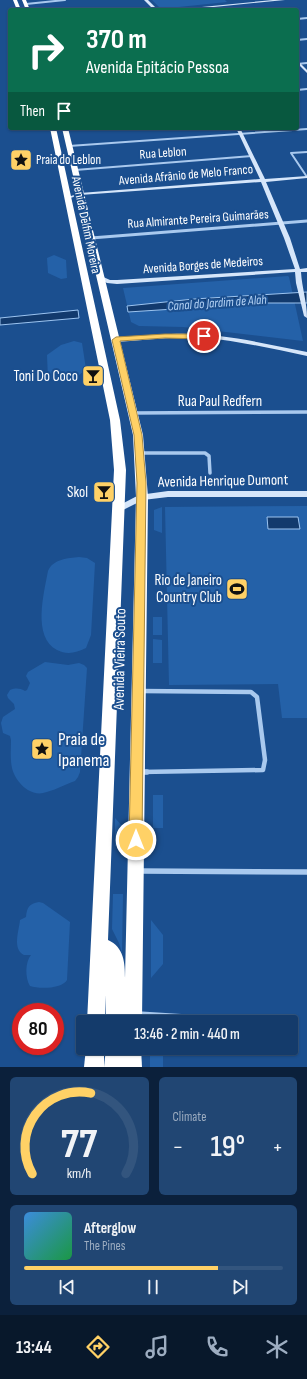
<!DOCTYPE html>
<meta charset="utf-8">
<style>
body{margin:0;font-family:"Sofia Sans Condensed",sans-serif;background:#214673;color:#f1f3f6;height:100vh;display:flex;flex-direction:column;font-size:15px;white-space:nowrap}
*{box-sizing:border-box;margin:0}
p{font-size:13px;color:#9dadc1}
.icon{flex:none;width:22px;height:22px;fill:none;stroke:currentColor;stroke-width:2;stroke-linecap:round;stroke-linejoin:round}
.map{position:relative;height:1067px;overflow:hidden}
.sheet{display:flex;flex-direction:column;gap:10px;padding:10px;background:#0b203b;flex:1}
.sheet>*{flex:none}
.guide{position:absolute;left:8px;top:8px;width:291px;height:122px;border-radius:4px;box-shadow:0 1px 3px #0004,0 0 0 1px #33557e;background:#0b6e4f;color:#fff;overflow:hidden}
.speed{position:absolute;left:12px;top:1003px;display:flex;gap:8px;font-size:20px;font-weight:700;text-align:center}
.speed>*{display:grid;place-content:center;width:52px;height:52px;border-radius:50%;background:#143b6b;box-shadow:0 1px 3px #0004,0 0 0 1px #33557e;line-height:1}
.speed .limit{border:6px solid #d22;background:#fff;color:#111}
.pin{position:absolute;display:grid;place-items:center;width:34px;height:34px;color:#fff;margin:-17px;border:2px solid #fff;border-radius:50%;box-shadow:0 1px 4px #0007}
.me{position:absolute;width:44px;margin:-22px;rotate:0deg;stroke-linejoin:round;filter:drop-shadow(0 0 3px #0008)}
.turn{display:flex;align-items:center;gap:14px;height:84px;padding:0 12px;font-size:18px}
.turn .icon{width:52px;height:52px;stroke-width:2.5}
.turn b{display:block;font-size:28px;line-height:34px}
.then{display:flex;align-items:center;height:38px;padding:0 12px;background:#0003;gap:8px;font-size:15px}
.big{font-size:30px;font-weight:600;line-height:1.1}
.sheet .card{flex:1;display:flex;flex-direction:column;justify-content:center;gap:6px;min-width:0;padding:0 14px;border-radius:6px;background:#214673}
.sheet .dial{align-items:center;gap:0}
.dial svg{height:104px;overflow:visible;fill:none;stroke:#33557e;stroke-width:7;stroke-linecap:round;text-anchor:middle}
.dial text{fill:#f1f3f6;stroke:none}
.song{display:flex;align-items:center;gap:12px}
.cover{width:48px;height:48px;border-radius:6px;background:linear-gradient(135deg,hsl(210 70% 55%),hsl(140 70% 35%))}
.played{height:4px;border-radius:2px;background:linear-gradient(90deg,#ffd166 75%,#33557e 75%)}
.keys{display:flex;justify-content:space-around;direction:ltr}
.heat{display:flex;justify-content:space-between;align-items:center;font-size:22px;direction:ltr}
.sheet .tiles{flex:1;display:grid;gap:10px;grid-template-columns:1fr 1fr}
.card:last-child{grid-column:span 2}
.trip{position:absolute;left:76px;top:1015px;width:222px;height:40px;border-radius:4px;background:#143b6b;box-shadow:0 1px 3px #0004,0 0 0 1px #33557e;font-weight:600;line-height:40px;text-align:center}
.tabs{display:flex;height:64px;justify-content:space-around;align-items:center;background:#08182b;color:#9dadc1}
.tabs .icon{width:28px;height:28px}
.tabs .active{color:#ffd166}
.tabs b{font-size:18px;color:#f1f3f6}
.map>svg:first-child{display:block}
.green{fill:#2461a8}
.water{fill:#123a6d;stroke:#9cc4f0}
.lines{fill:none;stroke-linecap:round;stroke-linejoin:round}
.street-far4{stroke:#a9c9ee;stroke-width:2}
.street-far3{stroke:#a9c9ee;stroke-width:3}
.street-far2{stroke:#a9c9ee;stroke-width:3.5}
.street-far1{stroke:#a9c9ee;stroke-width:4.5}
.street{stroke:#a9c9ee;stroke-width:5.5}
.secondary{fill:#d6e6fa;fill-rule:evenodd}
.highway{fill:#fff;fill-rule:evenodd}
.route{fill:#ffd166;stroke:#a68842}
.labels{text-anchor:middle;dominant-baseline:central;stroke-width:4;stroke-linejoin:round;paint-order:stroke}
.far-street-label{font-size:13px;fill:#fff;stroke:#1b4f8f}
.far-poi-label{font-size:13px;fill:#fff;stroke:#1b4f8f;text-anchor:start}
.far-water-label{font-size:13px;font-style:italic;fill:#b5d3f5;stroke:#1b4f8f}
.poi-label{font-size:15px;fill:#fff;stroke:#1b4f8f;text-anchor:end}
.street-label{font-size:15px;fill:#fff;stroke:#1b4f8f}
.near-poi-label{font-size:18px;fill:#fff;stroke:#1b4f8f;text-anchor:start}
</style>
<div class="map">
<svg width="307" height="1067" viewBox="0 0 307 1067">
<rect width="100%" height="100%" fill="#1b4f8f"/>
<g class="green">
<polygon points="152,0 225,0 227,2 169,8 159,7"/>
<polygon points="54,255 66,260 67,278 61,279 48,273 47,258"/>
<polygon points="288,276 289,277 303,341 183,327 139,326 131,322 123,288"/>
<polygon points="74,341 82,343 86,369 77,377 48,379 47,355 61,345"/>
<polygon points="307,506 307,718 282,718 278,684 169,685 165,507"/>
<polygon points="162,507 162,533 154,530 154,510"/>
<path d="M79,557L87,558L95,563L91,635L86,648C76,653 67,655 57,650C32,637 44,593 48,571C53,559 68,558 79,557Z"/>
<rect x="153" y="617" width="9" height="18"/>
<polygon points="153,639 162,640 162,663 153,663"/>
<path d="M45,662L68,665L79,663L84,665L87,668L80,772L78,777L75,781C64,785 53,791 43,793C29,796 15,781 12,768C10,759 11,749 11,740L10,736L3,733L1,723L3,717L15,709L14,704L8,698L7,695L10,690C16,688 19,688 25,691L27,690L30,683L26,676L28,672Z"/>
<rect x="153" y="795" width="10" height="33"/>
<polygon points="115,818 125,829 125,846 115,846"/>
<polygon points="113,894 123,894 122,953 119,943 112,929"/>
<path d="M39,902L43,903L70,922L67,980C62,989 39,989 30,986C25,978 25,962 31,955H24C12,949 19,931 20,920L26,917C27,907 29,904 39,902Z"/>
<polygon points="151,920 163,935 163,964 151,978"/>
<rect x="150" y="1048" width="13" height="19"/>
</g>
<g class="water">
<polygon points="307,292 307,303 267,303 128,312 127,306 194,299"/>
<polygon points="78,310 79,318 0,325 0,318"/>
<polygon points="267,517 298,517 300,529 268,529"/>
</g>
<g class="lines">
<g class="street-far4">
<polyline points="26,4 65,0"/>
<polyline points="297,19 307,18"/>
<polyline points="297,40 307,39"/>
<polyline points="297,64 307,63"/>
<polyline points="297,90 307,89"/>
<polyline points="69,146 307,129"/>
<polyline points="307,152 291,153 307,177"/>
<polyline points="75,170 252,156"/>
</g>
<polyline class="street-far3" points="91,238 307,221"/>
<g class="street-far2">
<polyline points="133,413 307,412"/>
<polyline points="140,453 205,453 209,456 210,473"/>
</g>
<polyline class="street-far1" points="141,691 251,692 257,697 265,760 263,770 141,772"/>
<g class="street">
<polyline points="141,772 147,772"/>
<polyline points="140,871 307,872"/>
<polyline points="138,1014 185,1017"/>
</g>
<g class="secondary">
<polygon points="144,0 148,0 158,10 154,10"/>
<polygon points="273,0 285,0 184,10 171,10"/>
<polygon points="297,60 307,70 307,73 297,63"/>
<path d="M236,128H240L265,179L307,176V178L266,182L290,238L300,269L307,268V272H301C302,288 307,302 307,318L304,316L296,283L295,272L117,284L107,283L99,279L98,278L101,276L110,280H117L295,269L284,238L261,182L80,195L67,199L65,198L80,193L260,179Z"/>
<path d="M171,334C217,332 262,343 307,352V356C273,349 239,341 205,338C175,336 145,340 116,342L113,340L116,338Z"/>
<polygon points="168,491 307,491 307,497 168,497 143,500 119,512 115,509 116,507 139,495"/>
</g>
<g class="highway">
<polygon points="13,0 17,0 21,10 17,10"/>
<polygon points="22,0 26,0 30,10 26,10"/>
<path d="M50,128H56L120,420L126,470L108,940C124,947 125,963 125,978L136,497L133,435L62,128H68L143,435L148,497L142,1022H106V995L105,1022H87L114,470L110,420Z"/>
<polygon points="86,1048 104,1048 104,1067 84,1067"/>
<polygon points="106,1048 141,1048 142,1067 104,1067"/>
</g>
</g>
<polygon class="route" points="165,334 204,334 208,336 204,339 165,338 120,341 142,435 146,483 142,840 140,844 136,846 131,844 129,840 137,483 134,435 112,340 116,337"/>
<defs>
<g id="sight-square" transform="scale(1.15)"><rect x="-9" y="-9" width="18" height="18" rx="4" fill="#ffd166" stroke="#1b4f8f"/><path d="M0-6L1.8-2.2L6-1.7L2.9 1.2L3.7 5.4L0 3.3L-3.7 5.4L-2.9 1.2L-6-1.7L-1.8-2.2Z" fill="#111"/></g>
<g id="bar-square" transform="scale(1.15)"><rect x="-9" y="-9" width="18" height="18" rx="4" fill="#ffd166" stroke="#1b4f8f"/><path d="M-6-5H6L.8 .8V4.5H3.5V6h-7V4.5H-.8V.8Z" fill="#111"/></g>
<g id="stadium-square" transform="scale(1.15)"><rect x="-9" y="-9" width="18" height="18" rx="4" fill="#ffd166" stroke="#1b4f8f"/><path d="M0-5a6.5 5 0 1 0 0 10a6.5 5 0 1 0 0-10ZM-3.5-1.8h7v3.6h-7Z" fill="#111"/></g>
</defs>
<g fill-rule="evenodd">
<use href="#sight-square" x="21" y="160"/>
<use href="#bar-square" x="93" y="376"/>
<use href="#bar-square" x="104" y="492"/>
<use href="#stadium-square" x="237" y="589"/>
<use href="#sight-square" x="42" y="749"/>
</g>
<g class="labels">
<g class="far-street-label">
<text transform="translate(163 153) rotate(-4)">Rua Leblon</text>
<text transform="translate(186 175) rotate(-5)">Avenida Afrânio de Melo Franco</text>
<text transform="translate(198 219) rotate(-4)">Rua Almirante Pereira Guimarães</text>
<text transform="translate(86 225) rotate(78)">Avenida Delfim Moreira</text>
<text transform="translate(203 265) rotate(-4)">Avenida Borges de Medeiros</text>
</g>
<g class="far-poi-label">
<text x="36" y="160">Praia do Leblon</text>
</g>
<g class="far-water-label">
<text transform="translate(217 303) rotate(-4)">Canal do Jardim de Alah</text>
</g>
<g class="poi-label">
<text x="78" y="376">Toni Do Coco</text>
<text x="88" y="492">Skol</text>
<text x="222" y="580">Rio de Janeiro<tspan x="222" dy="17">Country Club</tspan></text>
</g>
<g class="street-label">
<text x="220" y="401">Rua Paul Redfern</text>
<text transform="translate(223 481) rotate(-1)">Avenida Henrique Dumont</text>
<text transform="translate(120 659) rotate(-89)">Avenida Vieira Souto</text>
</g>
<g class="near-poi-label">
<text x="58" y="739">Praia de<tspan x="58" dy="21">Ipanema</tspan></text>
</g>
</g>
</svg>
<div class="speed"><div class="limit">80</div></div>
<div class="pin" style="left:204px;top:336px;background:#d93025"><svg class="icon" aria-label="arrive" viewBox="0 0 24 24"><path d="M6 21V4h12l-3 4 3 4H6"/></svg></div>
<svg class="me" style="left:136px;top:840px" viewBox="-20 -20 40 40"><circle r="17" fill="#ffd166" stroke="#fff" stroke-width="3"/><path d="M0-11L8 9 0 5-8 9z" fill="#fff"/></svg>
<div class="trip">13:46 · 2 min · 440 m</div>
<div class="guide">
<div class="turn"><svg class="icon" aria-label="right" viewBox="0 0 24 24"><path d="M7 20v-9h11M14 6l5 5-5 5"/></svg><div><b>370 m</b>Avenida Epitácio Pessoa</div></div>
<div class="then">Then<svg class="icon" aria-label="arrive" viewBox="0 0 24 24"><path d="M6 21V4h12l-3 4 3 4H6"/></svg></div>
</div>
</div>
<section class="sheet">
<div class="tiles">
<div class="card dial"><svg viewBox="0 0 100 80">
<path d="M14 69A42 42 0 1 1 86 69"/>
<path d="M14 69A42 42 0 0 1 59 7" stroke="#ffd166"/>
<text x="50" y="56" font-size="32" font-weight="700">77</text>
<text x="50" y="72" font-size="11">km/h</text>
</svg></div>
<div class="card"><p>Climate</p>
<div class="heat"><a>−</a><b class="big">19°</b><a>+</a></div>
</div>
<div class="card">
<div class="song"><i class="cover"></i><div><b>Afterglow</b><p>The Pines</p></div></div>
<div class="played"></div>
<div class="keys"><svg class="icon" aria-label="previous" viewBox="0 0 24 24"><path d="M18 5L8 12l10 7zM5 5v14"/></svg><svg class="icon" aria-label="pause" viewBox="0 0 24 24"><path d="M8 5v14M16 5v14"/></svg><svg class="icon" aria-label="next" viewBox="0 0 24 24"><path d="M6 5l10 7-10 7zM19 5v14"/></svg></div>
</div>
</div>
</section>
<nav class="tabs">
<b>13:44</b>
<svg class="icon active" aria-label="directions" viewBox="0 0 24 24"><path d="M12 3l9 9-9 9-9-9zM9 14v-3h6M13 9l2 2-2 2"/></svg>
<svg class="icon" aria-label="music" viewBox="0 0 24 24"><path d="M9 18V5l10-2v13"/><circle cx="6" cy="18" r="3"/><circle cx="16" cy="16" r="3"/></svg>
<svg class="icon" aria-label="phone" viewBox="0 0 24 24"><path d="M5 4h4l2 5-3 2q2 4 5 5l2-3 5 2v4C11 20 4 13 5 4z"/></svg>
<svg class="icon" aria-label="climate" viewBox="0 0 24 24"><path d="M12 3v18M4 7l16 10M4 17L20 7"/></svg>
</nav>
